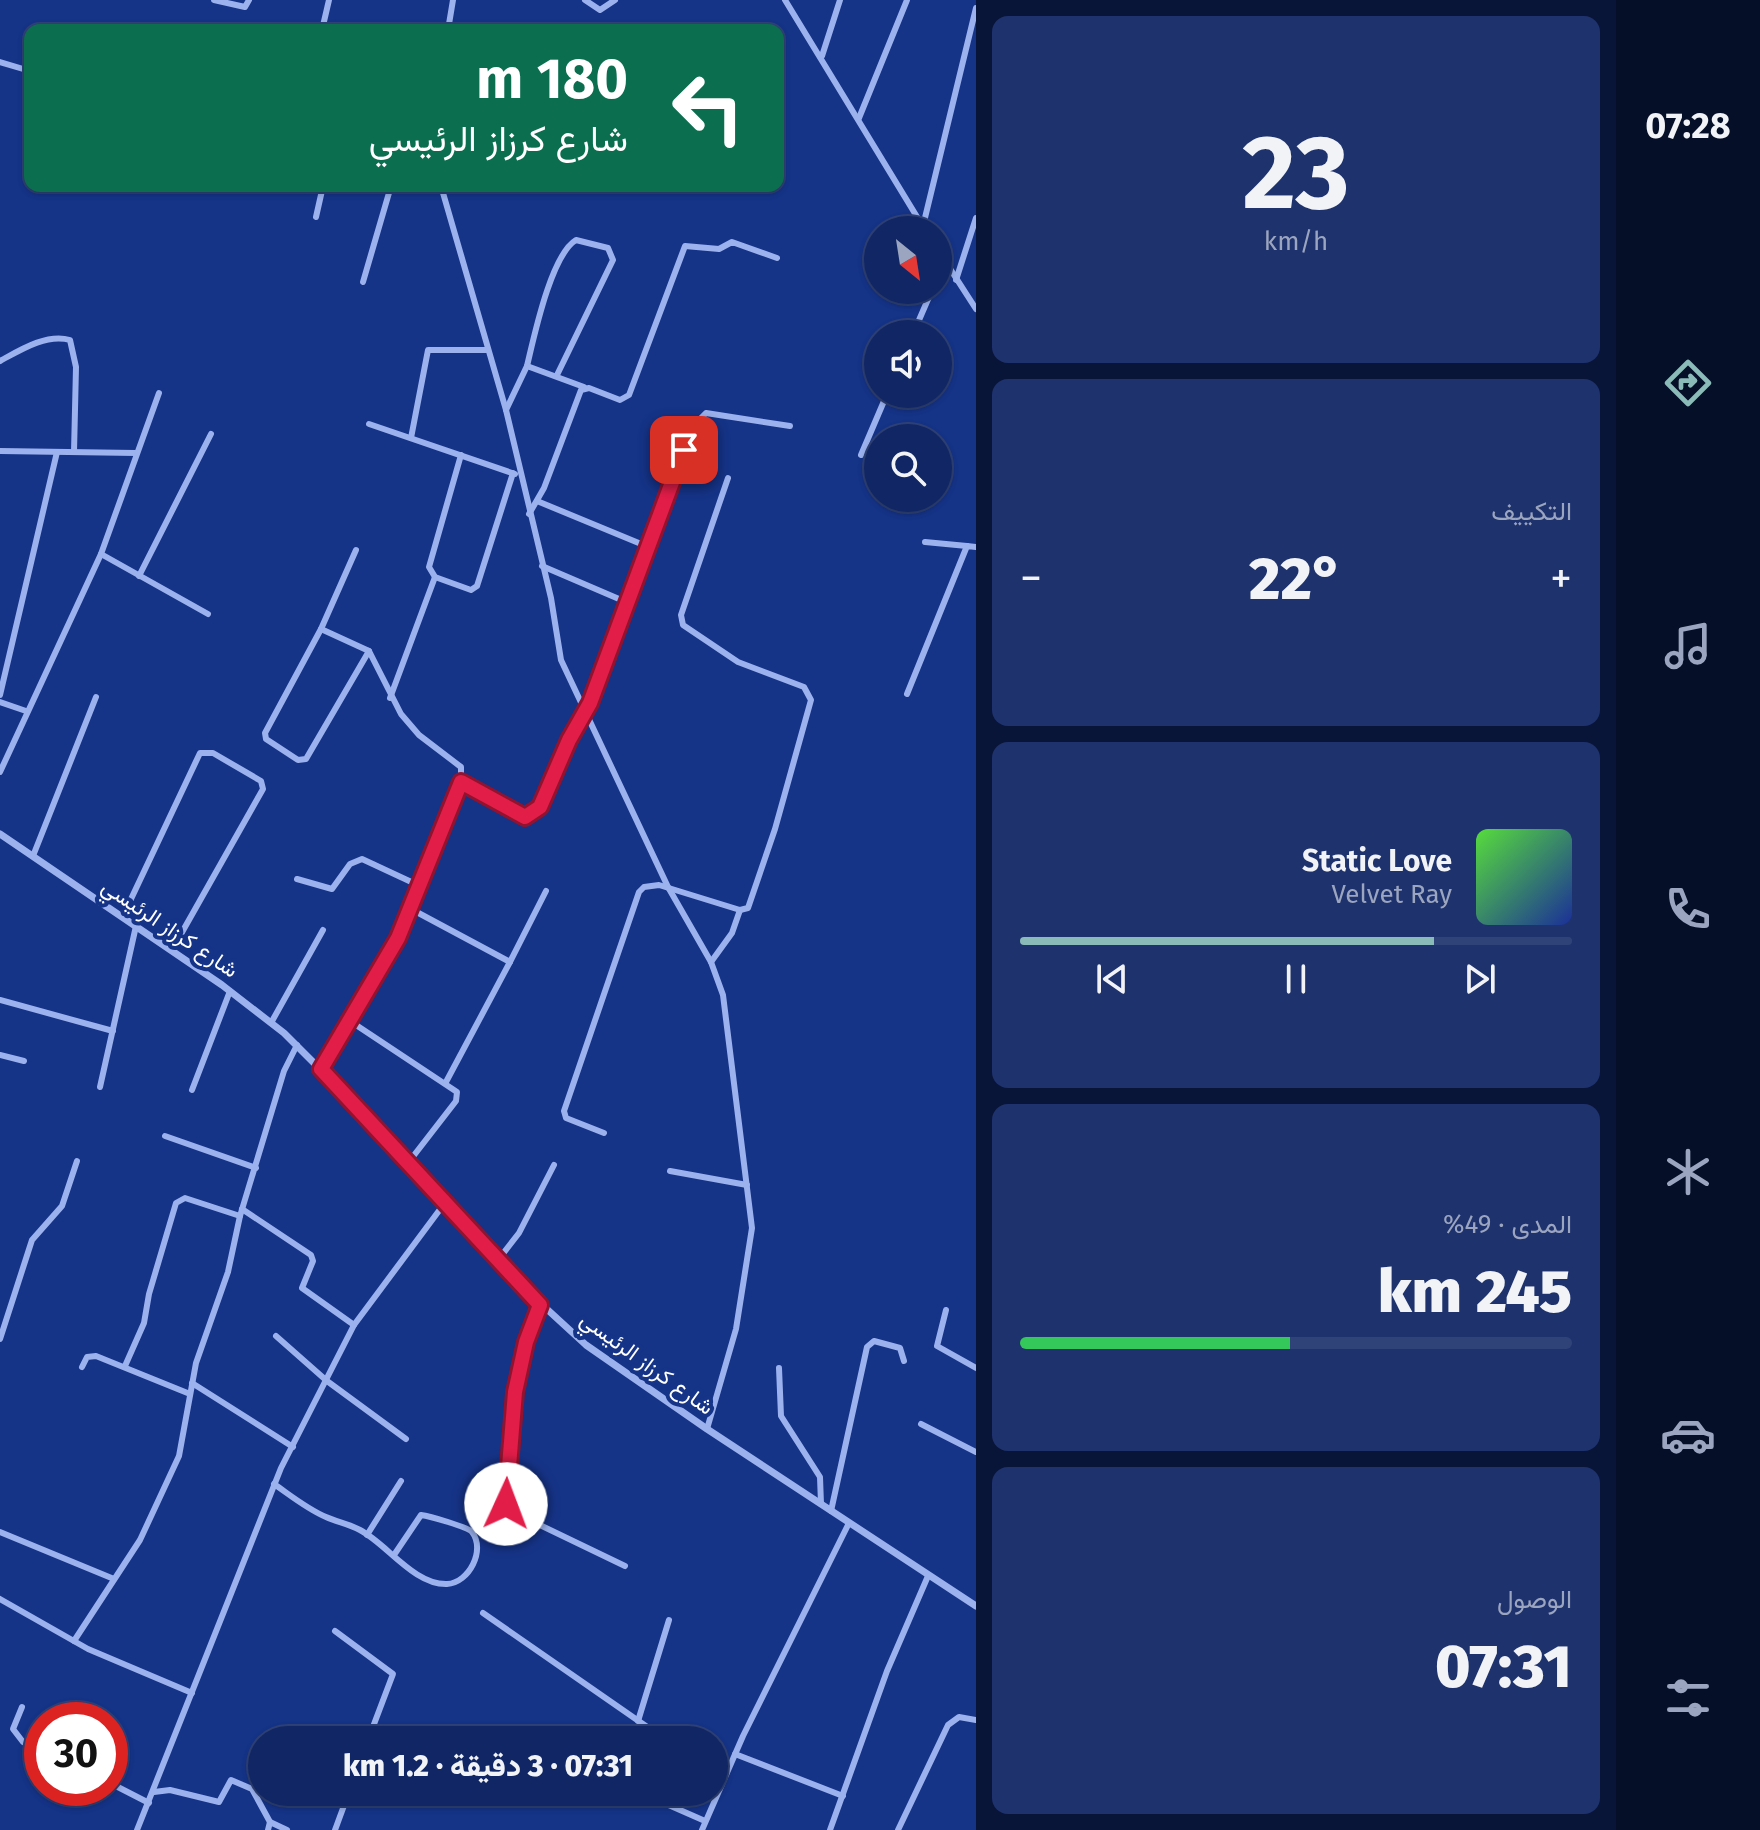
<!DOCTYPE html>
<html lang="ar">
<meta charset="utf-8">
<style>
body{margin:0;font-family:"Fira Sans",Vazirmatn,sans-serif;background:#1e326e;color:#f1f3f6;direction:rtl;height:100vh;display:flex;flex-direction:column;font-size:30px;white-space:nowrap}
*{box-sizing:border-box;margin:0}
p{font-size:26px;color:#9ca5bf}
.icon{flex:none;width:44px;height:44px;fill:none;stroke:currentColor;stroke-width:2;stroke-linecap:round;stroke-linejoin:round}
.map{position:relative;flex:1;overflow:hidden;direction:ltr}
.drawer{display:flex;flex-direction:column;gap:16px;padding:16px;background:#091538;width:640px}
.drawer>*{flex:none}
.hud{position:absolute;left:24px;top:24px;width:760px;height:168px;border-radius:16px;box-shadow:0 2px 6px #0004,0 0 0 2px #304379;direction:rtl;background:#0b6e4f;color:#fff;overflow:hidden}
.needle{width:52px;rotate:150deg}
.controls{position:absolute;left:864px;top:216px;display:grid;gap:16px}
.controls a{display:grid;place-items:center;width:88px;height:88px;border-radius:50%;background:#102665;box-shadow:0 2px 6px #0004,0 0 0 2px #304379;font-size:40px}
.speed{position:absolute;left:24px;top:1702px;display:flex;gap:16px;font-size:40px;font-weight:700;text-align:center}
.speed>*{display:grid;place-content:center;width:104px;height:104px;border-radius:50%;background:#102665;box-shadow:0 2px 6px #0004,0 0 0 2px #304379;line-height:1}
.speed .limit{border:12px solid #d22;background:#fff;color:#111}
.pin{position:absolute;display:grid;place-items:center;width:68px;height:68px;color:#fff;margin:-34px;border-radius:16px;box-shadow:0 4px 12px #0006}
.me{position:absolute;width:88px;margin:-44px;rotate:2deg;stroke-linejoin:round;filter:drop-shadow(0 0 6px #0008)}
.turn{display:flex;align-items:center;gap:28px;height:168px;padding:0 24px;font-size:36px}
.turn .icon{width:104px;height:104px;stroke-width:2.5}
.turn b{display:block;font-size:56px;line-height:68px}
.big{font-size:60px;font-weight:800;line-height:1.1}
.drawer .tile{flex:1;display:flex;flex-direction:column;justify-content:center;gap:12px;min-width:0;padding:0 28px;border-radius:16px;background:#1e326e}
.drawer .dial{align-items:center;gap:0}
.dial b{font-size:104px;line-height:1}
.song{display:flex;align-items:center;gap:24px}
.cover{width:96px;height:96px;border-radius:12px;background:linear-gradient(135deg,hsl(110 70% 55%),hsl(230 70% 35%))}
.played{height:8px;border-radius:4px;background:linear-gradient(90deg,#8bbbb9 75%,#304379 75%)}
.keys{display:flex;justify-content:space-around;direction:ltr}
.heat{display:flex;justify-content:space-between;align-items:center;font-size:44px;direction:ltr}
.charge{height:12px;border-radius:6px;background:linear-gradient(90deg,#34c759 49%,#304379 0)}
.trip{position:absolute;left:248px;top:1726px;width:480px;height:80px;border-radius:40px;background:#102665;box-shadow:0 2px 6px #0004,0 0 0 2px #304379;font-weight:800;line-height:80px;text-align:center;direction:rtl}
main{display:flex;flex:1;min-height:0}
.tab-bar{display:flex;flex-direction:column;width:144px;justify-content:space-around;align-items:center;background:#060f28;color:#9ca5bf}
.tab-bar .icon{width:56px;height:56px}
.tab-bar .current{color:#8bbbb9}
.tab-bar b{font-size:36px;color:#f1f3f6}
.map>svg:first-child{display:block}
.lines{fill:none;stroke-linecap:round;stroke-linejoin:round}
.minor{stroke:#9bb2ee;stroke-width:6}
.tertiary{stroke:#9bb2ee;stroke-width:7}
.route-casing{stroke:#92132f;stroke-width:20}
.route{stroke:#e11d48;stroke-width:14}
.labels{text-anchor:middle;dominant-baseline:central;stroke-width:8;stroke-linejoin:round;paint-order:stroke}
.street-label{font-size:22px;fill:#fff;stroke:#153387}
</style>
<main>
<nav class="tab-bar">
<b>07:28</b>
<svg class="icon current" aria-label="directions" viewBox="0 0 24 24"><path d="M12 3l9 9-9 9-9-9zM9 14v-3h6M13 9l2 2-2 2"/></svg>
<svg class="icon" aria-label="music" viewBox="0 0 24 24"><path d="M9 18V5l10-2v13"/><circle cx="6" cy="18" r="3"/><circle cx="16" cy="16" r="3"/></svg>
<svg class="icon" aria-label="phone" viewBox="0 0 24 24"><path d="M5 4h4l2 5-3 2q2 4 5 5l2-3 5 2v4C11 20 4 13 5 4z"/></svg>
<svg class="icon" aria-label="climate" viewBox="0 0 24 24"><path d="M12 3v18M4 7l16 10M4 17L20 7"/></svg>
<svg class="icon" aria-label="car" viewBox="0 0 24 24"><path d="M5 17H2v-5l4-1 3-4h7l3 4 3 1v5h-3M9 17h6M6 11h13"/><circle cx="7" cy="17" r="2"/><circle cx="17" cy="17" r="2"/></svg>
<svg class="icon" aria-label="filters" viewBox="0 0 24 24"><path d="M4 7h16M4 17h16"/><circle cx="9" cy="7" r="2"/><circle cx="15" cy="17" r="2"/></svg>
</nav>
<section class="drawer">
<div class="tile dial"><b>23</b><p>km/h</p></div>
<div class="tile"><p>التكييف</p>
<div class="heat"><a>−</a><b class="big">22°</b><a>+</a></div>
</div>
<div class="tile">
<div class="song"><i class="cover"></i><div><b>Static Love</b><p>Velvet Ray</p></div></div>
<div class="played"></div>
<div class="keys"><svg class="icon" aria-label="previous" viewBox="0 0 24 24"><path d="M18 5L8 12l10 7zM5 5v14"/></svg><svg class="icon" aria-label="pause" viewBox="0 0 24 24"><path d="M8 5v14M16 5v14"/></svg><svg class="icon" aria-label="next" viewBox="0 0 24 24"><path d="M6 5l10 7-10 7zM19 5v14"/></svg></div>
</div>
<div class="tile"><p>المدى · 49%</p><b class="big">245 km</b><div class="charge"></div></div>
<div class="tile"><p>الوصول</p><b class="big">07:31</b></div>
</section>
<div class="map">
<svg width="976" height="1830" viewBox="0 0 976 1830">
<rect width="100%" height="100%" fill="#153387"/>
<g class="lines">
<g class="minor">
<polyline points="214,0 245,7 249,0"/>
<polyline points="585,0 600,10 615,0"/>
<polyline points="785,0 925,230"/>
<polyline points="322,30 329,0"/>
<polyline points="448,30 453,0"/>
<polyline points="822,56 840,0"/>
<polyline points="0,62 30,71"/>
<polyline points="859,118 907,0"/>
<polyline points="428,186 442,189"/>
<polyline points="441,186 506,410 551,598 561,660 668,887 711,962 723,995 752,1228 736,1329 707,1429"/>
<polyline points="316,217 323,186"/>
<polyline points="923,226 976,8"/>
<polyline points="938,250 976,309"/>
<polyline points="938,275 944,261"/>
<polyline points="956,280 976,218"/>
<polyline points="363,282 391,186"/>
<polyline points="913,334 932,290"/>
<path d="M0,361C20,350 47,333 70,340L76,367L74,452"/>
<path d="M527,366C534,337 551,255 576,240L608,248L613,260L557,375"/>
<polyline points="506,410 527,366 584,387"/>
<polyline points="369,424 515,474"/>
<polyline points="411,438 428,350 488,350"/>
<polyline points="0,451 136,453"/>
<polyline points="461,455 429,567 435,577 471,590 477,586 513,473"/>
<polyline points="861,455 887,394"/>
<polyline points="537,501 646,546"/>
<polyline points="529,514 544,488 581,390 589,388 620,400 629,395 685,246 719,249 732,242 777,258"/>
<polyline points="925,542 967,546"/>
<polyline points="356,550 321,629 265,733 266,739 298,760 306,759 369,651"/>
<polyline points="101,554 208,614"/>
<polyline points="542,566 626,602"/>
<polyline points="139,576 211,434"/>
<polyline points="321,629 369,651 401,714 419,735 461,767 461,782 525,817 533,815 544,800 569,740 595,692 693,426 706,413 790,426"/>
<polyline points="907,694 967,546 976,547"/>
<polyline points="0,695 57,452"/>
<polyline points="390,698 435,577"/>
<polyline points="0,702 26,711"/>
<polyline points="0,772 101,554 159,393"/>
<polyline points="33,856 96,697"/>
<polyline points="297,879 332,889 350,864 362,859 420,886"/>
<polyline points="411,909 510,962 546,891"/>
<polyline points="123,916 200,753 213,753 261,781 263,789 172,950"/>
<polyline points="711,962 732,933 740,910"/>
<polyline points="0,1000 113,1031"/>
<polyline points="350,1021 457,1092 456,1101 408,1163"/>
<polyline points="271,1023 323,930"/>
<polyline points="0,1055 24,1061"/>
<polyline points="321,1069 398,938 461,782"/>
<polyline points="446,1082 510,962"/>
<polyline points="100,1087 136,926"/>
<polyline points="192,1090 230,991"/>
<polyline points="604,1133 566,1118 564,1111 639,892 644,887 659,885 740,910 748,908 775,829 811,700 804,687 738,662 683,625 681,615 728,478"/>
<polyline points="165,1136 256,1168"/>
<polyline points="670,1171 747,1185"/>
<polyline points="242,1209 311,1255 313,1261 302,1288 354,1325"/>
<polyline points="498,1260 519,1233 554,1165"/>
<polyline points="540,1305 519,1367 505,1501 517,1514 625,1566"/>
<polyline points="946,1310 937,1346 976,1368"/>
<polyline points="276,1336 327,1381 406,1439"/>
<polyline points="0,1339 32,1240 62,1206 77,1161"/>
<polyline points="125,1366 144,1323 149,1294 176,1203 185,1198 240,1216"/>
<polyline points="82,1367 87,1357 96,1356 190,1394"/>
<polyline points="779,1368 781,1416 820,1477 821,1504"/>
<polyline points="192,1383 293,1447"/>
<polyline points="921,1424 976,1452"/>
<path d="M274,1484C290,1495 307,1509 326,1517C337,1522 349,1524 360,1530C387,1544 414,1585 447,1584C469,1583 486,1550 472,1532C468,1527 429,1516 421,1515L394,1555"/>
<polyline points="831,1511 867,1347 874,1341 900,1348 904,1361"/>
<polyline points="0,1532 114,1579"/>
<polyline points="367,1535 401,1481"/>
<polyline points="0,1599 88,1649 192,1693"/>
<polyline points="483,1613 666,1740"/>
<polyline points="335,1631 393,1674 368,1740"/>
<polyline points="74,1641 140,1540 179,1456 196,1363 228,1272 240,1216 284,1071 297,1045"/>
<polyline points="22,1707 13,1729 23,1742 42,1753"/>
<polyline points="638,1721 669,1620"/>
<polyline points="735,1754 843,1796"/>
<polyline points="110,1783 149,1803"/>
<polyline points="154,1792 170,1790 219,1802 231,1780 252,1789 270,1822"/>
<polyline points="639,1792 705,1821"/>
<polyline points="137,1830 281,1468 354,1325 444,1204"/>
<polyline points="268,1830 270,1822 287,1830"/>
<polyline points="335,1830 349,1792"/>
<polyline points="702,1830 743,1736 849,1523"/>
<polyline points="830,1830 887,1671 928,1576"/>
<polyline points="898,1830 948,1725 959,1717 976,1720"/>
</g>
<polyline class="tertiary" points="0,834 222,985 284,1033 349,1098 525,1289 586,1345 707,1429 976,1606"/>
</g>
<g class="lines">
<g class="route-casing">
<polyline id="route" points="506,1504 515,1392 526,1342 540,1305 321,1069 398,938 461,782 525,817 540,807 569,740 590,703 684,450"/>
</g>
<use href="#route" class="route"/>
</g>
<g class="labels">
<g class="street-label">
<text transform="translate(170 928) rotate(34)">شارع كرزاز الرئيسي</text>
<text transform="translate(647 1363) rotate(36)">شارع كرزاز الرئيسي</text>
</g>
</g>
</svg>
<div class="controls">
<a><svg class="needle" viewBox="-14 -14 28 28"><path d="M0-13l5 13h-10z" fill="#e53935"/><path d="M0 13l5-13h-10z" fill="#9ca5bf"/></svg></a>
<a><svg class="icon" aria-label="sound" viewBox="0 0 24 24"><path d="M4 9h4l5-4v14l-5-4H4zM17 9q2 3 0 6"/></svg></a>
<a><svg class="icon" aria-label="search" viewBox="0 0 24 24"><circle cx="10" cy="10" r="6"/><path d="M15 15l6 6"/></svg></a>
</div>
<div class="speed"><div class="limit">30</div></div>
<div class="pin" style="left:684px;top:450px;background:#d93025"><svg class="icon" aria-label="arrive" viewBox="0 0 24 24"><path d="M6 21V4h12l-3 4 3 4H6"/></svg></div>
<svg class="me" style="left:506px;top:1504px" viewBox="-20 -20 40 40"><circle r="19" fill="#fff"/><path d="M0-13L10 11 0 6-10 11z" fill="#e11d48"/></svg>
<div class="trip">07:31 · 3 دقيقة · 1.2 km</div>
<div class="hud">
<div class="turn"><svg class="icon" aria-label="left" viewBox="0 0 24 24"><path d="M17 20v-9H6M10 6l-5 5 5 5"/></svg><div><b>180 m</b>شارع كرزاز الرئيسي</div></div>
</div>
</div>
</main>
